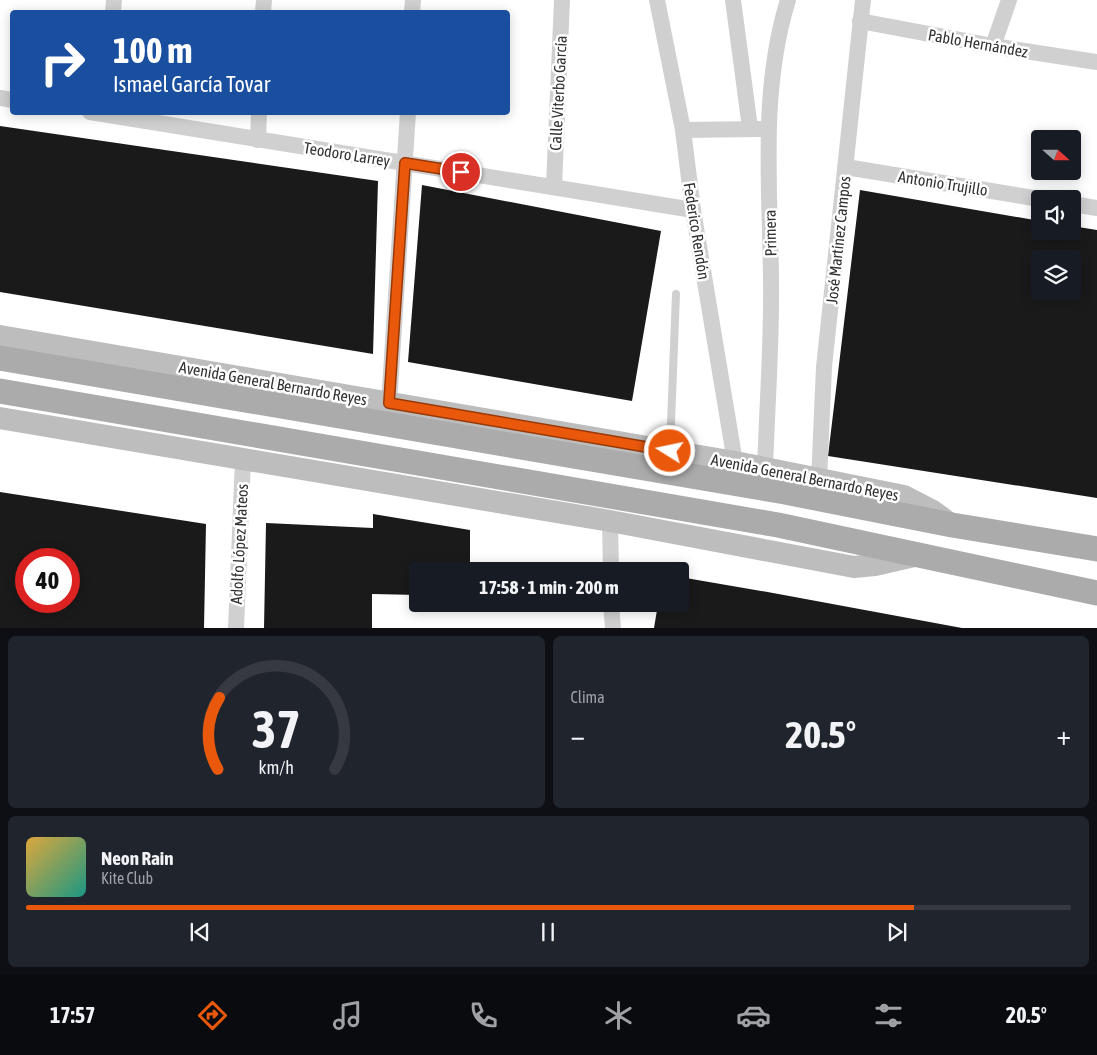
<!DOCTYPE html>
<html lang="es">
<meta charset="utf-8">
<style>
body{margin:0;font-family:"Asap Condensed",sans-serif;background:#20242c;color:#f1f3f6;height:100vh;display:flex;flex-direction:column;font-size:19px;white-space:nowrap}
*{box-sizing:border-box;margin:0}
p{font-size:16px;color:#9ea1a6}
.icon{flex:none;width:28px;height:28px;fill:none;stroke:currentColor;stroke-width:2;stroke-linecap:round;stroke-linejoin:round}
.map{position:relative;height:628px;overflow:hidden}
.drawer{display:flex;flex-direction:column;gap:8px;padding:8px;background:#0d0f14;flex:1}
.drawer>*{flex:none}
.top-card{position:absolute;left:10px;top:10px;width:500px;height:105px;border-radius:5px;box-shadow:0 2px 12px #0003;background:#1a4fa0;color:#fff;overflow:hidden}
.needle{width:32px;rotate:111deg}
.buttons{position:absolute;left:1031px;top:130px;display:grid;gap:10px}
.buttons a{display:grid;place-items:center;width:50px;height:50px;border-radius:5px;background:#171b24;box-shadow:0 2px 12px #0003;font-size:25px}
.speed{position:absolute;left:15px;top:548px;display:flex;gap:10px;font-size:25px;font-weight:700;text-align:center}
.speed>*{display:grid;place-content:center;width:65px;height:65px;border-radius:50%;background:#171b24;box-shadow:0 2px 12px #0003;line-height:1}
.speed .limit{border:8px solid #d22;background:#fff;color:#111}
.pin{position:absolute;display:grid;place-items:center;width:42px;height:42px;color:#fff;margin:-21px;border:2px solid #fff;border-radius:50%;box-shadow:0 1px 5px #0007}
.me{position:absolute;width:55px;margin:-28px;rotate:280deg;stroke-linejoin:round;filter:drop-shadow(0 0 4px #0008)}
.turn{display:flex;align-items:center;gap:18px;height:105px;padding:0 20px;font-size:22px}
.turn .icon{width:65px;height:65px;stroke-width:2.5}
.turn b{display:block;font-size:35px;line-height:42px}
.big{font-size:38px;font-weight:700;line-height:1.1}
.drawer .card{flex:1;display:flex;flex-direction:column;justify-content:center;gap:8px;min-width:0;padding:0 18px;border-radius:8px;background:#20242c}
.drawer .dial{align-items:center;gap:0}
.dial svg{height:130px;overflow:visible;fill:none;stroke:#363941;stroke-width:7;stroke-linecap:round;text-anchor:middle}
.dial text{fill:#f1f3f6;stroke:none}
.song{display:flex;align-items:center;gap:15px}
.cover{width:60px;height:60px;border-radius:8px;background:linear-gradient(135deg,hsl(40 70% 55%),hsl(170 70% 35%))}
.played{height:5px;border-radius:2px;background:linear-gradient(90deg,#ea580c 85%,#363941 85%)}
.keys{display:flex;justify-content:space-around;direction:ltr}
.heat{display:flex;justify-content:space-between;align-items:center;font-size:28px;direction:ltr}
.drawer .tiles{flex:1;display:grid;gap:8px;grid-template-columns:1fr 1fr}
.card:last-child{grid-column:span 2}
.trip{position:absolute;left:409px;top:562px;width:280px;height:50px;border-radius:5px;background:#171b24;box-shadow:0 2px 12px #0003;font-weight:700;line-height:50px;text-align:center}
.tab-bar{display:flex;height:80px;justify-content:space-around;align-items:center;background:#090b0e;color:#9ea1a6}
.tab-bar .icon{width:35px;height:35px}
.tab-bar .on{color:#ea580c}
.tab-bar b{font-size:22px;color:#f1f3f6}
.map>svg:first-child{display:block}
.building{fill:#1a1a1a;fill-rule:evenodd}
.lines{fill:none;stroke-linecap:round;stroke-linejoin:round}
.lane{stroke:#d0d0d0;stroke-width:8}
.street{stroke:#d0d0d0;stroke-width:16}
.secondary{stroke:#bdbdbd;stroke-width:22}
.primary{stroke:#ababab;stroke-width:25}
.route-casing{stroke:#983908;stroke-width:12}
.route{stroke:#ea580c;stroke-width:9}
.labels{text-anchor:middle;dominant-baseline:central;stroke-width:5;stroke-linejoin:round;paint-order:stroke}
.street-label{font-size:16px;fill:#333;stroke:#fff}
</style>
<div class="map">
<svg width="1097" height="628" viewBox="0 0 1097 628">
<rect width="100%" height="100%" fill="#fff"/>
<g class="building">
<polygon points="0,126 378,181 373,354 0,292"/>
<polygon points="422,185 661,231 632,401 408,362"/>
<path d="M860,190L1040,221V231H1072V226L1097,230V498L828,456ZM1040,259H1072V291H1040Z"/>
<path d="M0,492L206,524L204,628H0ZM26,559H69V601H26Z"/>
<polygon points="373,514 470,530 470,571 418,571 418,595 372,594 372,628 264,628 266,523 373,528"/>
<polygon points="680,577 773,593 962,628 654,628 658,604 680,604"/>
</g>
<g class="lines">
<polyline class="lane" points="670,449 676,294"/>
<g class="street">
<polyline points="657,0 683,130 693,210 735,462"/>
<polyline points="733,0 750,128"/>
<polyline points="113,12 114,0"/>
<polyline points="263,12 264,0"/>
<polyline points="412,12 413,0"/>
<polyline points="860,21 993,46 1097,62"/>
<polyline points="993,46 1009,0"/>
<polyline points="0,98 12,100"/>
<polyline points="90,112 693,210"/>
<polyline points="683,130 760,129"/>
<polyline points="258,140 259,112"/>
<polyline points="846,167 1040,199"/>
<polyline points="554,186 562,0"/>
<polyline points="1072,204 1097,208"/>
<polyline points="389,403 408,112"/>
<path d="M765,469C767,406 772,342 771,279C770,186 760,90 788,0"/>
<polyline points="819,480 824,367 863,0"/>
<polyline points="610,521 611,571"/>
<polyline points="611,604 613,628"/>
<polyline points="236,628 243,460"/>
</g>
<g class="secondary">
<polyline points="0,336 735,462 904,496 933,511 952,525"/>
<polyline points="0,418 610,521 854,567 875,565 914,556"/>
</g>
<g class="primary">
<polyline points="0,358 785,492 952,525 1097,549"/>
<polyline points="0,391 778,525 1097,593"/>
</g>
</g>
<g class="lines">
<g class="route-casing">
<polyline id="route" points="461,172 405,163 389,403 670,451"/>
</g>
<use href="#route" class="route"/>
</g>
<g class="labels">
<g class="street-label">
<text transform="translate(978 43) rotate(10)">Pablo Hernández</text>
<text transform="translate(558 93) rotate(-87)">Calle Viterbo García</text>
<text transform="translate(347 154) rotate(9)">Teodoro Larrey</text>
<text transform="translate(943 183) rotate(9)">Antonio Trujillo</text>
<text transform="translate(697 231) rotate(81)">Federico Rendón</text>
<text transform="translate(770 233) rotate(-91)">Primera</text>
<text transform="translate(838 240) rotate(-84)">José Martínez Campos</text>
<text transform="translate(273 383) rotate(10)">Avenida General Bernardo Reyes</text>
<text transform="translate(805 477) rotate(11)">Avenida General Bernardo Reyes</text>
<text transform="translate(239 544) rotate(-87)">Adolfo López Mateos</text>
</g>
</g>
</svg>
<div class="buttons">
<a><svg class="needle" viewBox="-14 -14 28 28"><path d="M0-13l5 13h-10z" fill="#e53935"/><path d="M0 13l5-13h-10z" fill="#9ea1a6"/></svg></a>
<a><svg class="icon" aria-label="sound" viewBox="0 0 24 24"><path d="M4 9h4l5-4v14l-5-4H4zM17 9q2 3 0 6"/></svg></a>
<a><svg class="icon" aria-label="layers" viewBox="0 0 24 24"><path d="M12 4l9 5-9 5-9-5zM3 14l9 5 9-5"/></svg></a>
</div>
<div class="speed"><div class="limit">40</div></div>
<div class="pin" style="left:461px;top:172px;background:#d93025"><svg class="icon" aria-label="arrive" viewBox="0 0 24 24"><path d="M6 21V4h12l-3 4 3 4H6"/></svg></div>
<svg class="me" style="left:670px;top:451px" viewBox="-20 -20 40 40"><circle r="17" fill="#ea580c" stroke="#fff" stroke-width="3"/><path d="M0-11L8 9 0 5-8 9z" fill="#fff"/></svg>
<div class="trip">17:58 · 1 min · 200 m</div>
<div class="top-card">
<div class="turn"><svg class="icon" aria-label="right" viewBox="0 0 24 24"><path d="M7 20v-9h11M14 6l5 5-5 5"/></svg><div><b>100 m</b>Ismael García Tovar</div></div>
</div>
</div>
<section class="drawer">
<div class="tiles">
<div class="card dial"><svg viewBox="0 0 100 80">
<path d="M14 69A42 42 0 1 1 86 69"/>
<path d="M14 69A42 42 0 0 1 15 25" stroke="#ea580c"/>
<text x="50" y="56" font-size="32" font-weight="700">37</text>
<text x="50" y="72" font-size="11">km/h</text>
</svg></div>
<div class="card"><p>Clima</p>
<div class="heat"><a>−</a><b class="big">20.5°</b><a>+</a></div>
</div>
<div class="card">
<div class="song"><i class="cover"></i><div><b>Neon Rain</b><p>Kite Club</p></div></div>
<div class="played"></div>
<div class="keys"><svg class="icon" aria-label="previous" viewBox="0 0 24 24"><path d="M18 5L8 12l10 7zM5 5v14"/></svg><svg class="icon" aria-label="pause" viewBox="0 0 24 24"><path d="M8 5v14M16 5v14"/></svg><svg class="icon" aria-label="next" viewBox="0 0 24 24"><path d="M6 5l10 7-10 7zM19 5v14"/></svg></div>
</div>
</div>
</section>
<nav class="tab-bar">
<b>17:57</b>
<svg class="icon on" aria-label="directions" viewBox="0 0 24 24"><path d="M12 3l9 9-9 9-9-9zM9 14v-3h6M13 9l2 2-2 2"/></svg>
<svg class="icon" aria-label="music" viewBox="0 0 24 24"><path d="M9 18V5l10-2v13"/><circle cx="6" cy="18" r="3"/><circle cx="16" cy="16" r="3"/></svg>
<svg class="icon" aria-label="phone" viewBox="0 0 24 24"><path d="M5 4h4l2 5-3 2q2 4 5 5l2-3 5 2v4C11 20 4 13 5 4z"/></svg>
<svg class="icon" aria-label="climate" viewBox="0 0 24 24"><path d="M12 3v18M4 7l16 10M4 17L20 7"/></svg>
<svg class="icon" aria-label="car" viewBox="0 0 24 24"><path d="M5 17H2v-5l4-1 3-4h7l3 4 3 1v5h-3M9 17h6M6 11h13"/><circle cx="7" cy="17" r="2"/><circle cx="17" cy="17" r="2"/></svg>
<svg class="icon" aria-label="filters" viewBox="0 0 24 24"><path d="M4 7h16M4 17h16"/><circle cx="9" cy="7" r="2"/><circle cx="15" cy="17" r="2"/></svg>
<b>20.5°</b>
</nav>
